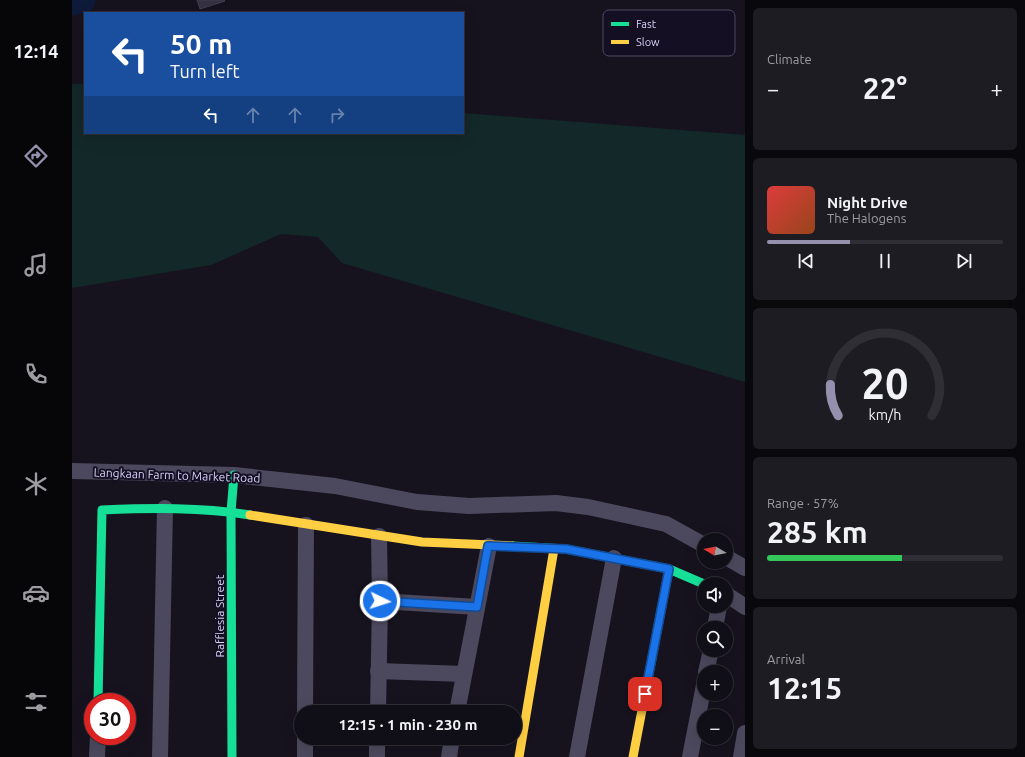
<!DOCTYPE html>
<meta charset="utf-8">
<style>
body{margin:0;font-family:Ubuntu,sans-serif;background:#1e1c23;color:#f1f3f6;height:100vh;display:flex;flex-direction:column;font-size:15px;white-space:nowrap}
*{box-sizing:border-box;margin:0}
p{font-size:13px;color:#9c9ca1}
.icon{flex:none;width:22px;height:22px;fill:none;stroke:currentColor;stroke-width:2;stroke-linecap:round;stroke-linejoin:round}
.map{position:relative;flex:1;overflow:hidden}
.drawer{display:flex;flex-direction:column;gap:8px;padding:8px;background:#09080c;width:280px}
.drawer>*{flex:none}
.hud{position:absolute;left:12px;top:12px;width:380px;height:122px;border-radius:0px;box-shadow:0 4px 16px #0002,0 0 0 1px #302e35;background:#1a4fa0;color:#fff;overflow:hidden}
.needle{width:26px;rotate:280deg}
.tools{position:absolute;left:625px;top:533px;display:grid;gap:8px}
.tools a{display:grid;place-items:center;width:36px;height:36px;border-radius:50%;background:#100e16;box-shadow:0 4px 16px #0002,0 0 0 1px #302e35;font-size:20px}
.speed{position:absolute;left:12px;top:693px;display:flex;gap:8px;font-size:20px;font-weight:700;text-align:center}
.speed>*{display:grid;place-content:center;width:52px;height:52px;border-radius:50%;background:#100e16;box-shadow:0 4px 16px #0002,0 0 0 1px #302e35;line-height:1}
.speed .limit{border:6px solid #d22;background:#fff;color:#111}
.pin{position:absolute;display:grid;place-items:center;width:34px;height:34px;color:#fff;margin:-17px;border-radius:8px;box-shadow:0 2px 6px #0006}
.me{position:absolute;width:44px;margin:-22px;rotate:94deg;stroke-linejoin:round;filter:drop-shadow(0 0 3px #0008)}
.turn{display:flex;align-items:center;gap:14px;height:84px;padding:0 20px;font-size:18px}
.turn .icon{width:52px;height:52px;stroke-width:2.5}
.turn b{display:block;font-size:28px;line-height:34px}
.lanes{display:flex;align-items:center;height:38px;padding:0 20px;background:#0003;justify-content:center;gap:20px;direction:ltr}
.lanes .off{opacity:.35}
.big{font-size:30px;font-weight:700;line-height:1.1}
.drawer .tile{flex:1;display:flex;flex-direction:column;justify-content:center;gap:6px;min-width:0;padding:0 14px;border-radius:6px;background:#1e1c23}
.drawer .dial{align-items:center;gap:0}
.dial svg{height:104px;overflow:visible;fill:none;stroke:#302e35;stroke-width:7;stroke-linecap:round;text-anchor:middle}
.dial text{fill:#f1f3f6;stroke:none}
.song{display:flex;align-items:center;gap:12px}
.cover{width:48px;height:48px;border-radius:6px;background:linear-gradient(135deg,hsl(0 70% 55%),hsl(20 70% 35%))}
.played{height:4px;border-radius:2px;background:linear-gradient(90deg,#9590ae 35%,#302e35 35%)}
.keys{display:flex;justify-content:space-around;direction:ltr}
.heat{display:flex;justify-content:space-between;align-items:center;font-size:22px;direction:ltr}
.charge{height:6px;border-radius:3px;background:linear-gradient(90deg,#34c759 57%,#302e35 0)}
.trip{position:absolute;left:222px;top:705px;width:228px;height:40px;border-radius:20px;background:#100e16;box-shadow:0 4px 16px #0002,0 0 0 1px #302e35;font-weight:700;line-height:40px;text-align:center}
main{display:flex;flex:1;min-height:0}
.menu{display:flex;flex-direction:column;width:72px;justify-content:space-around;align-items:center;background:#060609;color:#9c9ca1}
.menu .icon{width:28px;height:28px}
.menu .on{color:#9590ae}
.menu b{font-size:18px;color:#f1f3f6}
.map>svg:first-child{display:block}
.green{fill:#132829}
.lines{fill:none;stroke-linecap:round;stroke-linejoin:round}
.river{stroke:#0e1a3a;stroke-width:25}
.building{fill:#343140;stroke:#433e51}
.street{stroke:#4c495e;stroke-width:16}
.fast{stroke:#16e098;stroke-width:9}
.slow{stroke:#ffcf43;stroke-width:9}
.route-casing{stroke:#114b97;stroke-width:10}
.route{stroke:#1a73e8;stroke-width:7}
.labels{text-anchor:middle;dominant-baseline:central;stroke-width:4;stroke-linejoin:round;paint-order:stroke}
.street-label{font-size:12px;fill:#dad3fc;stroke:#140f22}
.key{fill:#140f22;stroke:#4f4a63;stroke-width:1}
.key-label{font-size:11px;fill:#dad3fc}
</style>
<main>
<nav class="menu">
<b>12:14</b>
<svg class="icon on" aria-label="directions" viewBox="0 0 24 24"><path d="M12 3l9 9-9 9-9-9zM9 14v-3h6M13 9l2 2-2 2"/></svg>
<svg class="icon" aria-label="music" viewBox="0 0 24 24"><path d="M9 18V5l10-2v13"/><circle cx="6" cy="18" r="3"/><circle cx="16" cy="16" r="3"/></svg>
<svg class="icon" aria-label="phone" viewBox="0 0 24 24"><path d="M5 4h4l2 5-3 2q2 4 5 5l2-3 5 2v4C11 20 4 13 5 4z"/></svg>
<svg class="icon" aria-label="climate" viewBox="0 0 24 24"><path d="M12 3v18M4 7l16 10M4 17L20 7"/></svg>
<svg class="icon" aria-label="car" viewBox="0 0 24 24"><path d="M5 17H2v-5l4-1 3-4h7l3 4 3 1v5h-3M9 17h6M6 11h13"/><circle cx="7" cy="17" r="2"/><circle cx="17" cy="17" r="2"/></svg>
<svg class="icon" aria-label="filters" viewBox="0 0 24 24"><path d="M4 7h16M4 17h16"/><circle cx="9" cy="7" r="2"/><circle cx="15" cy="17" r="2"/></svg>
</nav>
<div class="map">
<svg width="673" height="757" viewBox="0 0 673 757">
<rect width="100%" height="100%" fill="#16131e"/>
<polygon class="green" points="0,84 13,84 13,133 391,133 391,113 673,135 673,382 270,263 246,237 209,234 139,265 0,288"/>
<g class="lines">
<polyline class="river" points="0,3 11,0"/>
</g>
<polygon class="building" points="125,0 152,0 153,1 128,9"/>
<g class="lines">
<g class="street">
<polyline points="0,471 162,475 263,486 345,502 397,506 484,503 516,507 594,524 632,545"/>
<polyline points="654,557 673,568"/>
<polyline points="654,594 673,607"/>
<polyline points="308,601 405,607"/>
<polyline points="643,628 647,606"/>
<polyline points="306,671 392,674"/>
<polyline points="634,672 639,650"/>
<polyline points="233,712 234,525"/>
<polyline points="306,712 308,601 307,536"/>
<polyline points="385,712 417,546"/>
<polyline points="25,757 26,736"/>
<polyline points="88,757 93,508"/>
<polyline points="233,757 233,738"/>
<polyline points="305,757 305,738"/>
<polyline points="377,757 380,738"/>
<polyline points="505,757 542,558"/>
<polyline points="618,757 632,685"/>
<polyline points="669,757 673,733"/>
</g>
<g class="fast">
<polyline points="441,546 494,549 597,569 632,584"/>
<path d="M26,702L30,510C80,508 129,507 178,515"/>
<polyline points="160,757 159,512 162,475"/>
</g>
<g class="slow">
<polyline points="178,515 350,542 441,546"/>
<polyline points="447,757 482,549"/>
<polyline points="561,757 597,569"/>
</g>
</g>
<g class="lines">
<g class="route-casing">
<polyline id="route" points="308,601 405,607 416,546 494,549 597,569 573,694"/>
</g>
<use href="#route" class="route"/>
</g>
<g class="labels">
<g class="street-label">
<text transform="translate(105 475) rotate(2)">Langkaan Farm to Market Road</text>
<text transform="translate(147 616) rotate(-90)">Rafflesia Street</text>
</g>
</g>
<rect x="531" y="10" width="132" height="46" rx="6" class="key"/>
<rect x="539" y="22" width="18" height="4" fill="#16e098"/>
<rect x="539" y="40" width="18" height="4" fill="#ffcf43"/>
<g class="key-label">
<text x="564" y="28">Fast</text>
<text x="564" y="46">Slow</text>
</g>
</svg>
<div class="tools">
<a><svg class="needle" viewBox="-14 -14 28 28"><path d="M0-13l5 13h-10z" fill="#e53935"/><path d="M0 13l5-13h-10z" fill="#9c9ca1"/></svg></a>
<a><svg class="icon" aria-label="sound" viewBox="0 0 24 24"><path d="M4 9h4l5-4v14l-5-4H4zM17 9q2 3 0 6"/></svg></a>
<a><svg class="icon" aria-label="search" viewBox="0 0 24 24"><circle cx="10" cy="10" r="6"/><path d="M15 15l6 6"/></svg></a>
<a>+</a>
<a>−</a>
</div>
<div class="speed"><div class="limit">30</div></div>
<div class="pin" style="left:573px;top:694px;background:#d93025"><svg class="icon" aria-label="arrive" viewBox="0 0 24 24"><path d="M6 21V4h12l-3 4 3 4H6"/></svg></div>
<svg class="me" style="left:308px;top:601px" viewBox="-20 -20 40 40"><circle r="17" fill="#1a73e8" stroke="#fff" stroke-width="3"/><path d="M0-11L8 9 0 5-8 9z" fill="#fff"/></svg>
<div class="trip">12:15 · 1 min · 230 m</div>
<div class="hud">
<div class="turn"><svg class="icon" aria-label="left" viewBox="0 0 24 24"><path d="M17 20v-9H6M10 6l-5 5 5 5"/></svg><div><b>50 m</b>Turn left</div></div>
<div class="lanes"><svg class="icon" aria-label="left" viewBox="0 0 24 24"><path d="M17 20v-9H6M10 6l-5 5 5 5"/></svg><svg class="icon off" aria-label="ahead" viewBox="0 0 24 24"><path d="M12 20V5M6 11l6-6 6 6"/></svg><svg class="icon off" aria-label="ahead" viewBox="0 0 24 24"><path d="M12 20V5M6 11l6-6 6 6"/></svg><svg class="icon off" aria-label="right" viewBox="0 0 24 24"><path d="M7 20v-9h11M14 6l5 5-5 5"/></svg></div>
</div>
</div>
<section class="drawer">
<div class="tile"><p>Climate</p>
<div class="heat"><a>−</a><b class="big">22°</b><a>+</a></div>
</div>
<div class="tile">
<div class="song"><i class="cover"></i><div><b>Night Drive</b><p>The Halogens</p></div></div>
<div class="played"></div>
<div class="keys"><svg class="icon" aria-label="previous" viewBox="0 0 24 24"><path d="M18 5L8 12l10 7zM5 5v14"/></svg><svg class="icon" aria-label="pause" viewBox="0 0 24 24"><path d="M8 5v14M16 5v14"/></svg><svg class="icon" aria-label="next" viewBox="0 0 24 24"><path d="M6 5l10 7-10 7zM19 5v14"/></svg></div>
</div>
<div class="tile dial"><svg viewBox="0 0 100 80">
<path d="M14 69A42 42 0 1 1 86 69"/>
<path d="M14 69A42 42 0 0 1 8 45" stroke="#9590ae"/>
<text x="50" y="56" font-size="32" font-weight="700">20</text>
<text x="50" y="72" font-size="11">km/h</text>
</svg></div>
<div class="tile"><p>Range · 57%</p><b class="big">285 km</b><div class="charge"></div></div>
<div class="tile"><p>Arrival</p><b class="big">12:15</b></div>
</section>
</main>
